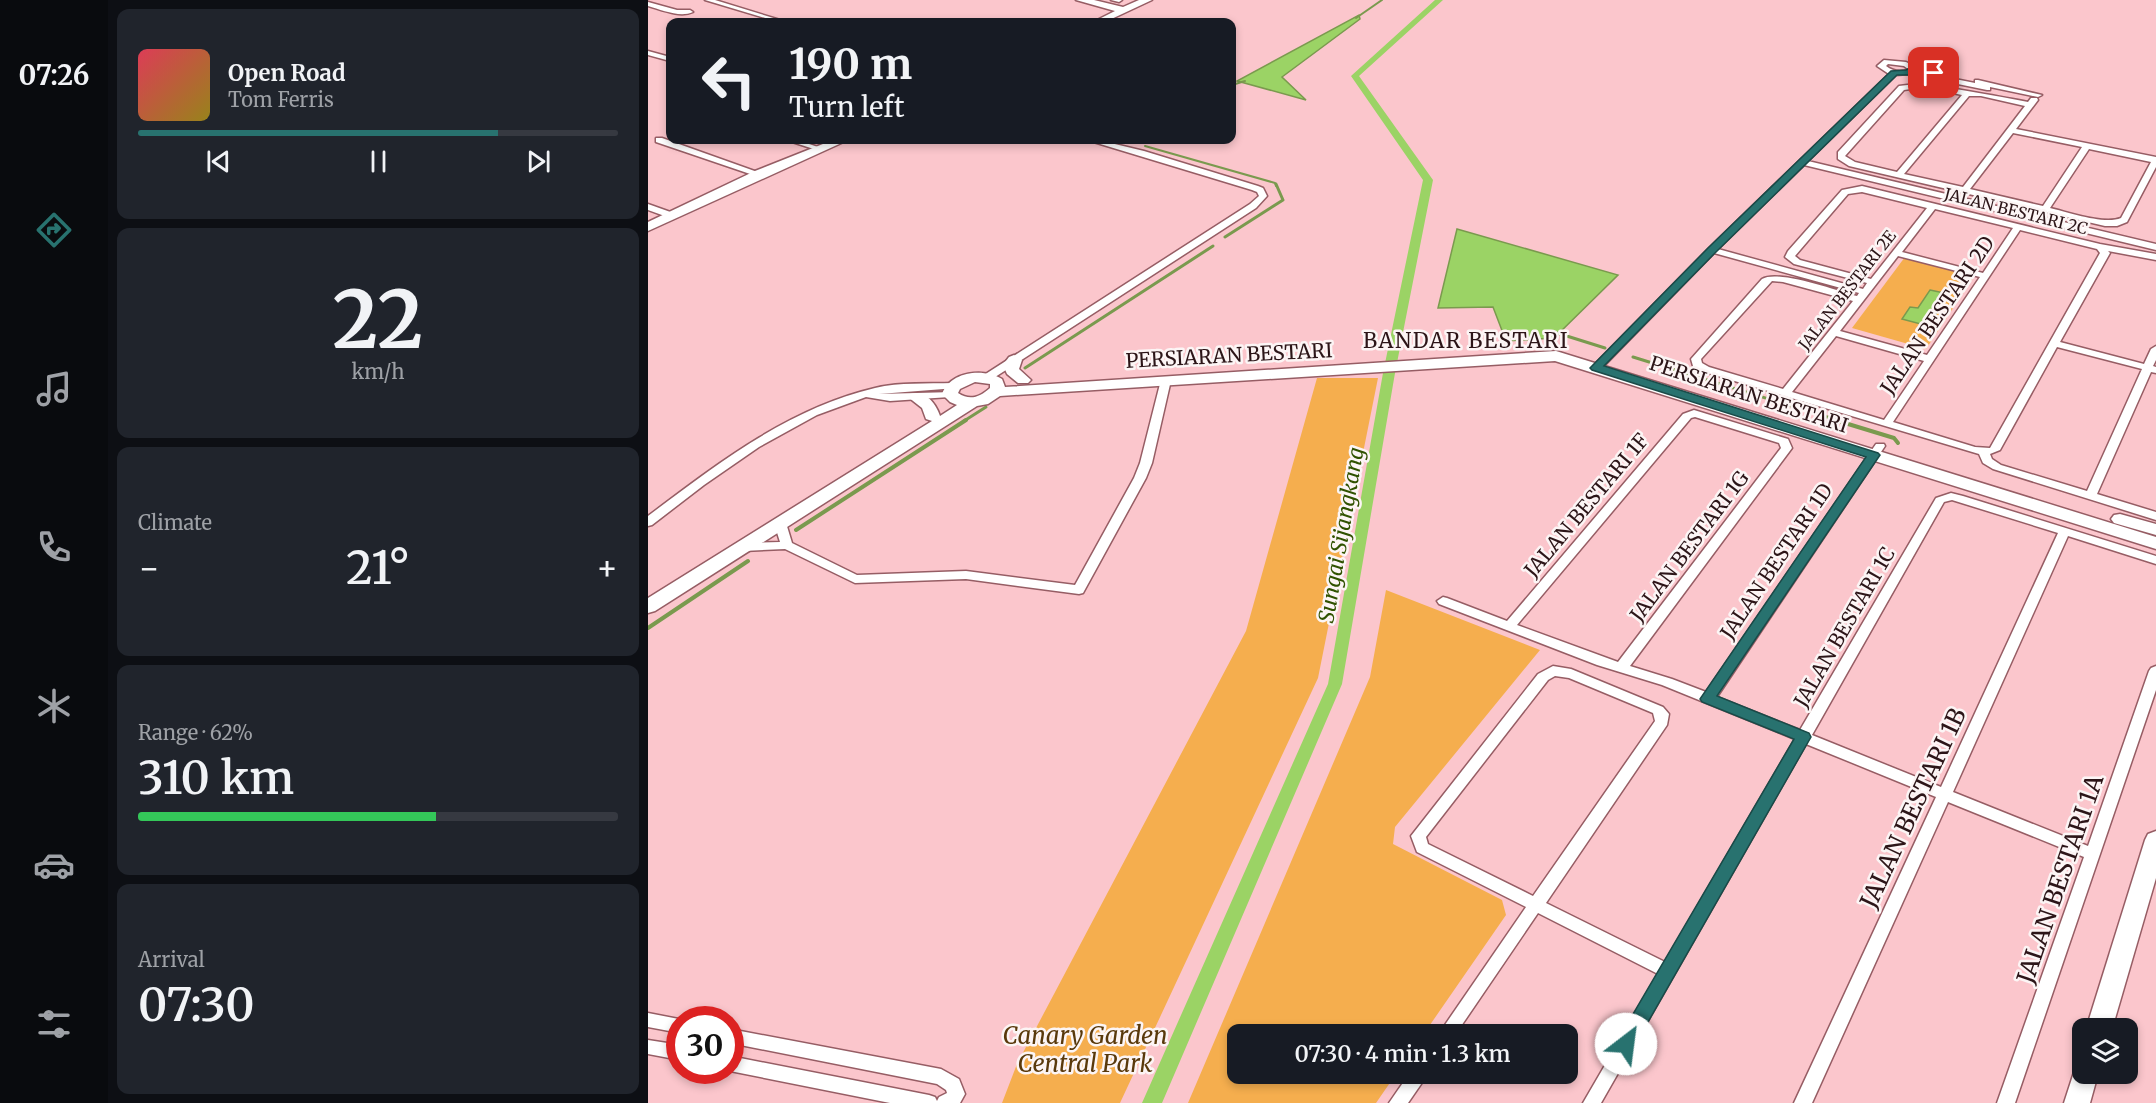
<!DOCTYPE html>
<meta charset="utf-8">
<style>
body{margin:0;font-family:Merriweather,serif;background:#20242c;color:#f1f3f6;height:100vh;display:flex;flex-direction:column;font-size:22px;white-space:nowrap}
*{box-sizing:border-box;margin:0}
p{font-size:20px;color:#9ea1a6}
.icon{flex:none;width:33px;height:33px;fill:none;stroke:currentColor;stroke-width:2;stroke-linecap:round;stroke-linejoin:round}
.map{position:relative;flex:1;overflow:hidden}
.side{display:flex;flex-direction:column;gap:9px;padding:9px;background:#0d0f14;width:540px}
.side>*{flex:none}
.banner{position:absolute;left:18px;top:18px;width:570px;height:126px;border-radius:12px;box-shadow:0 3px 9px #0003;background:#171b24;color:#f1f3f6;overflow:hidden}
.controls{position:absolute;left:1424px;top:1018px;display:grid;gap:12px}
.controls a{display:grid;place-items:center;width:66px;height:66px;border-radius:12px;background:#171b24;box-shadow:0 3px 9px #0003;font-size:30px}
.speed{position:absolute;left:18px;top:1006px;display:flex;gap:12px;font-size:30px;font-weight:700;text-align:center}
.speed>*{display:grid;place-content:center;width:78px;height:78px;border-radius:50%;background:#171b24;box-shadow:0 3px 9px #0003;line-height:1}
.speed .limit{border:9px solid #d22;background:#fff;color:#111}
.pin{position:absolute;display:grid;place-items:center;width:51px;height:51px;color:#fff;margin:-26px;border-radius:12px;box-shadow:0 3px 9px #0006}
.me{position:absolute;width:66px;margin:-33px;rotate:30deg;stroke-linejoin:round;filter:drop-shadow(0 0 4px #0008)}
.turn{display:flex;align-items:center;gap:21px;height:126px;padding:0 24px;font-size:27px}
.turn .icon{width:78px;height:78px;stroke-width:2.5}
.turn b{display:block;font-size:42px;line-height:51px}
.big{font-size:45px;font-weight:600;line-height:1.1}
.side .card{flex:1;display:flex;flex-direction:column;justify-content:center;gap:9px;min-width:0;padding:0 21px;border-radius:12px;background:#20242c}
.side .dial{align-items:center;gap:0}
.dial b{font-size:78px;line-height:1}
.song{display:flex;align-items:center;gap:18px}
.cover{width:72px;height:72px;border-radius:9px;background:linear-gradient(135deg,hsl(350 70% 55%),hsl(50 70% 35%))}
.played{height:6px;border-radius:3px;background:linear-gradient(90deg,#28726f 75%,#363941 75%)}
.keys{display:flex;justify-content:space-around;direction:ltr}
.heat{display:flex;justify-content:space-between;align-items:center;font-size:33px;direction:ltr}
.charge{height:9px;border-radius:4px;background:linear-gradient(90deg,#34c759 62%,#363941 0)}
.trip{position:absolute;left:579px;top:1024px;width:351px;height:60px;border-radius:12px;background:#171b24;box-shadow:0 3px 9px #0003;font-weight:600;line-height:60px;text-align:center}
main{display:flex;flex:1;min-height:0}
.tabs{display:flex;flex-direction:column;width:108px;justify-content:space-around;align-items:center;background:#090b0e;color:#9ea1a6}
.tabs .icon{width:42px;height:42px}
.tabs .active{color:#28726f}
.tabs b{font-size:27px;color:#f1f3f6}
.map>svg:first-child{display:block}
.green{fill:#f5ae4e}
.water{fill:#9bd365;stroke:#7a9a4e;stroke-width:1.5}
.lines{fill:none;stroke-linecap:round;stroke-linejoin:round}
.stream-far2{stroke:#7a9a4e;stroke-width:2}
.stream-far1{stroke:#7a9a4e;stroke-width:3}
.stream{stroke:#7a9a4e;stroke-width:4}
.canal{fill:#9bd365;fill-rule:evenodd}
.street-casing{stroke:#965d64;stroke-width:3}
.secondary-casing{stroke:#965d64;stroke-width:3}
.street{fill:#fff;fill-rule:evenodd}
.secondary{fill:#fff;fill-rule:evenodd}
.route{fill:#28726f;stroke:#1a4a48;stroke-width:1.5}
.labels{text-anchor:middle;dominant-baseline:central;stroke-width:5;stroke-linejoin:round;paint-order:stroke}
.far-street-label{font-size:16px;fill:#2c1518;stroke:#fcf5f5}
.street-label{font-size:20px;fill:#2c1518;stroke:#fcf5f5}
.neighbourhood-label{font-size:21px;letter-spacing:1.5px;fill:#2c1518;stroke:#fcf5f5}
.water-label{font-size:21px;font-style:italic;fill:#305200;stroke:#fcf5f5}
.near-street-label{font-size:24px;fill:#2c1518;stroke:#fcf5f5}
.near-park-label{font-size:24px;font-style:italic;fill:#59390b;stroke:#fcf5f5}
</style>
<main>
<nav class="tabs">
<b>07:26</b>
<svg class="icon active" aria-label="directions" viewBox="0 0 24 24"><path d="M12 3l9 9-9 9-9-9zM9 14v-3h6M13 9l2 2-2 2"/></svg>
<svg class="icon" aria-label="music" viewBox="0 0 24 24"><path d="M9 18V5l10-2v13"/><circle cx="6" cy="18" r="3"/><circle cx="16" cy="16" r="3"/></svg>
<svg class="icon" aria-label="phone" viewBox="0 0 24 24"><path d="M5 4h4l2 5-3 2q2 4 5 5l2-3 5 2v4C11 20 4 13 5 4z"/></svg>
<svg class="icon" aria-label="climate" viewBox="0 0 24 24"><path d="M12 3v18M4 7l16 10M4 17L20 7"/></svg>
<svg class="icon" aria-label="car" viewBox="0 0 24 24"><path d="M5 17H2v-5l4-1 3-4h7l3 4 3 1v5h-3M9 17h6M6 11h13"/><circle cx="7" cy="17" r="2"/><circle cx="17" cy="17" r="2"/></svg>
<svg class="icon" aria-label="filters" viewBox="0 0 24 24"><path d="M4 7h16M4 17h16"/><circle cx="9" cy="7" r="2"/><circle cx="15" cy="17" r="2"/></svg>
</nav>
<section class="side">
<div class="card">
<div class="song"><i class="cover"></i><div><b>Open Road</b><p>Tom Ferris</p></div></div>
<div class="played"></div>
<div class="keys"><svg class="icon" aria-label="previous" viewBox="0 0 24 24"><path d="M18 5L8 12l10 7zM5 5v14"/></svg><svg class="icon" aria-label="pause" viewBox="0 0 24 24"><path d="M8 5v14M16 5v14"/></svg><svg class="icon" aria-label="next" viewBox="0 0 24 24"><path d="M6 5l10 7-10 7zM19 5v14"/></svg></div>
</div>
<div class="card dial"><b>22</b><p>km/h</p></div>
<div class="card"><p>Climate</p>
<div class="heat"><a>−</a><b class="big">21°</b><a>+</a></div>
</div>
<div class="card"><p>Range · 62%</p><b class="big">310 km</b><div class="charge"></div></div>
<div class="card"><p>Arrival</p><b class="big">07:30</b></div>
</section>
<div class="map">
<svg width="1508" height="1103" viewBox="0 0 1508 1103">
<rect width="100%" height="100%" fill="#fbc6cc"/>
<g class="green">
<polygon points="1257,257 1327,275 1278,349 1204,328"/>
<polygon points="669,378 730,378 670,678 472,1103 354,1103 369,1064 598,631"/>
<polygon points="738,590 892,650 747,827 745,844 854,900 858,915 775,1035 590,1035 590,1074 748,1074 728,1103 540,1103 722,677"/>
</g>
<g class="water">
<polygon points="711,15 712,19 634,77 658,100 589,81"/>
<polygon points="809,229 970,275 906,338 858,341 845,307 790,308"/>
<polygon points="1282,290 1301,294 1280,326 1254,319 1262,307 1270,308"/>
</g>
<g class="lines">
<g class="stream-far2">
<polyline points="708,18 734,0"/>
<polyline points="584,85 597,81"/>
<polyline points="497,146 627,183 628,186"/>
</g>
<g class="stream-far1">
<polyline points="577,237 635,200 628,184"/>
<polyline points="906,332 957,348"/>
<polyline points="985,357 1192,421"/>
<polyline points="377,368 565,246"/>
<polyline points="316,421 338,407"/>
</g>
<g class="stream">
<polyline points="1187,420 1246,438 1250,443"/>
<polyline points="148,530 318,420"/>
<polyline points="0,628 100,561"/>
</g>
<polygon class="canal" points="787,0 795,0 711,76 785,180 747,373 694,684 514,1103 494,1103 680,684 735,373 775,180 703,76"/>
<g class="street-casing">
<g id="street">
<polygon points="57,0 67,0 132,20 127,21"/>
<polygon points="463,0 474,0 471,2"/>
<path d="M0,2L29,10H42L45,12C32,18 14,10 0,6Z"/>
<polygon points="0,51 22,57 22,61 0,55"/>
<path d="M1236,60L1258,62L1268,67L1267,71L1327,83V80H1330L1394,95L1390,97L1342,87V90H1339L1261,74L1248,75L1160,161L1508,244V250L1156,165L1070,249L1215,289L1219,283L1146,264L1137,257L1140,251L1194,190L1214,186L1452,244L1508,254V260L1460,251L1462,253L1412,342L1496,364L1503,349L1508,346V360L1505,366L1508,367V373L1503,372L1449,494L1508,512V520L1345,469L1335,463L1331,454L1053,371L1045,366L1043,359L1114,279C1130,269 1189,291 1209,296L1211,293L1066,253L952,370L948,371L943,368L1061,248L1241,74L1229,66ZM1240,64L1256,66L1260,69C1252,73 1245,71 1238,66ZM1214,192L1279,208L1223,279L1152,260L1147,256L1200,194ZM1287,209L1365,228L1335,273L1254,252ZM1372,230L1449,249L1452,253L1342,448L1327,447L1245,422ZM1250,256L1332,277L1279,355L1192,331ZM1124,281L1135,282L1205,301L1135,389L1061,367L1054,363L1053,359ZM1188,336L1276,361L1236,420L1144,392ZM1409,347L1494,369L1439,491L1353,465L1344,459L1342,454L1352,450Z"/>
<path d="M1276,83C1311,90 1345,95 1380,102L1383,98H1389L1390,100L1368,129L1508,157V167L1479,222L1469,226H1457L1201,166L1190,159V152L1251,86ZM1276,87L1314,95L1249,172L1207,162L1197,156L1256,90ZM1321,96H1333L1377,106L1315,187L1256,174ZM1365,133L1434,147L1395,206L1322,189ZM1441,149L1503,162L1473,218C1456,225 1420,212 1402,208Z"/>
<polygon points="8,138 14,138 115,174 108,176 8,142"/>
<polygon points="138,140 149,140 176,149 172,151"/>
<polygon points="439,140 450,140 496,151 610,186 615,188 619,196 608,208 344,379 336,379 335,377 336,375 602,204 611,196 609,192 604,190"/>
<polygon points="0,204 28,214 29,216 25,219 0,210"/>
<polygon points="518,377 523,380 504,463 498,478 435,593 431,594 318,579 207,583 137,549 95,551 89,547 95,543 132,542 126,523 132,519 138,523 144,543 209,575 318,571 427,585 486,478 492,463 513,380"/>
<path d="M305,383L310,386L309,388L231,394L306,392L307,394L306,396L302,397L242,401L218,397L169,415L111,447L56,485L4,525L0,526V516C69,464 141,408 227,388C252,382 279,384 305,383Z"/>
<path d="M1046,410L1140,439L1144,448L982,666L1024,679L1058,692L1228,444H1236L1237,446L1069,697L1152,730L1288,498L1303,493L1315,496L1508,556V564L1420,536L1305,792L1440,846L1501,671L1503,668L1508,666V690L1367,1103H1349L1436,857L1300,802L1164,1103H1146L1288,797L1158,744L953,1103H935L1010,974L890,913L807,1035H790L878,907L769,852L763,836L890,674L905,666L923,669L1015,707L1021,714L1019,725L898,903L1017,962L1147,739L1014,685L949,665L791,604L789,601L795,597L799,598L859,621L1035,414ZM1047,417L1131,443L1133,448L970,662L869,625L1043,418ZM1304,500L1410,533L1293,787L1164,735L1296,502ZM907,676L921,678L1005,713L1007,721L885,896L780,844L778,837L900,680Z"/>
<polygon points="0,1013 36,1020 32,1020 32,1033 0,1027"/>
<polygon points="82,1029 293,1069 311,1079 317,1094 312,1103 242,1103 82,1071 82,1056 281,1095 287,1097 289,1101 291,1097 299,1093 298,1090 289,1084 82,1043"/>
<polygon points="0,1040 32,1045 32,1060 0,1054"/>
<polygon points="761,1074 780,1074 760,1103 741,1103"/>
</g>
</g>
<g class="secondary-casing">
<g id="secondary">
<polygon points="428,0 446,0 475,7 491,0 504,0 457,22 445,22 467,11"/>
<polygon points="185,140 200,140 0,231 0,222 107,171"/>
<path d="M908,351L1508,537V549L907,361L352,396L340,404L329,406L7,611L0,613V598L284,421L278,419L274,408L260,397L262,394C277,390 288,403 292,416L309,405L302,402L294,394C303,371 335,368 354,379L357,387ZM327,382L342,384V388C332,397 322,401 310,393L312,389Z"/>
<polygon points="366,355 374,360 371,369 383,380 380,383 370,383 359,374 355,365 361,357"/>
<polygon points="1472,514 1508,524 1508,535 1466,523 1463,519 1466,515"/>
<polygon points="1508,831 1508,878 1464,1029 1438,1029 1497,840 1500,834"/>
<polygon points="1434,1064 1434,1074 1450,1074 1442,1103 1416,1103 1428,1066"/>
</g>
</g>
<use href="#street" class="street"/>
<use href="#secondary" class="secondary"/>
</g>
<polygon class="route" points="1265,66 1290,73 1286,75 1266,72 1261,75 1249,75 1067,253 956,366 1230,453 1232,455 1069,696 1161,733 1163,737 984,1050 978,1053 971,1050 968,1044 971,1038 1146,739 1054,702 1052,699 1218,457 944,370 942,368 1060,248 1243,71 1258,70"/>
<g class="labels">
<g class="far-street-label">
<text transform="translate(1368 211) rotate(14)">JALAN BESTARI 2C</text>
<text transform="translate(1199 290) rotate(-52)">JALAN BESTARI 2E</text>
</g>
<g class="street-label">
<text transform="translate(1289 315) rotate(-56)">JALAN BESTARI 2D</text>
<text transform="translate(581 355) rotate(-3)">PERSIARAN BESTARI</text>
<text transform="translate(1101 394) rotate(18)">PERSIARAN BESTARI</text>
<text transform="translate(938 505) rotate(-50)">JALAN BESTARI 1F</text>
<text transform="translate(1041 546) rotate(-53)">JALAN BESTARI 1G</text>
<text transform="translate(1128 561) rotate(-56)">JALAN BESTARI 1D</text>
<text transform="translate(1196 627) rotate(-60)">JALAN BESTARI 1C</text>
</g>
<g class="neighbourhood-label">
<text x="818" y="340">BANDAR BESTARI</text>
</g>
<g class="water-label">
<text transform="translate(693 535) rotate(-80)">Sungai Sijangkang</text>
</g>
<g class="near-street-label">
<text transform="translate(1265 808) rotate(-65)">JALAN BESTARI 1B</text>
<text transform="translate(1412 879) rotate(-71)">JALAN BESTARI 1A</text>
</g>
<g class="near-park-label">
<text x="437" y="1035">Canary Garden<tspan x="437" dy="28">Central Park</tspan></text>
</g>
</g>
</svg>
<div class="controls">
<a><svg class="icon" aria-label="layers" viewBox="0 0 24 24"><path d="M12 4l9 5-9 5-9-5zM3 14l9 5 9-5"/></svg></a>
</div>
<div class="speed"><div class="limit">30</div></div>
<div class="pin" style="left:1286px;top:73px;background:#d93025"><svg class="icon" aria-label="arrive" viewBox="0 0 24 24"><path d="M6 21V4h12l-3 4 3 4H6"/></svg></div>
<svg class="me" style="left:978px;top:1044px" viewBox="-20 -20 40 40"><circle r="19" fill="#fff"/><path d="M0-13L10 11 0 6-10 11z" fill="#28726f"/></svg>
<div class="trip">07:30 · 4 min · 1.3 km</div>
<div class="banner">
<div class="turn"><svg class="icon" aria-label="left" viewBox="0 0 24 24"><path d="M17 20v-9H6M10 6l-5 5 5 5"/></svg><div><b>190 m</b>Turn left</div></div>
</div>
</div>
</main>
